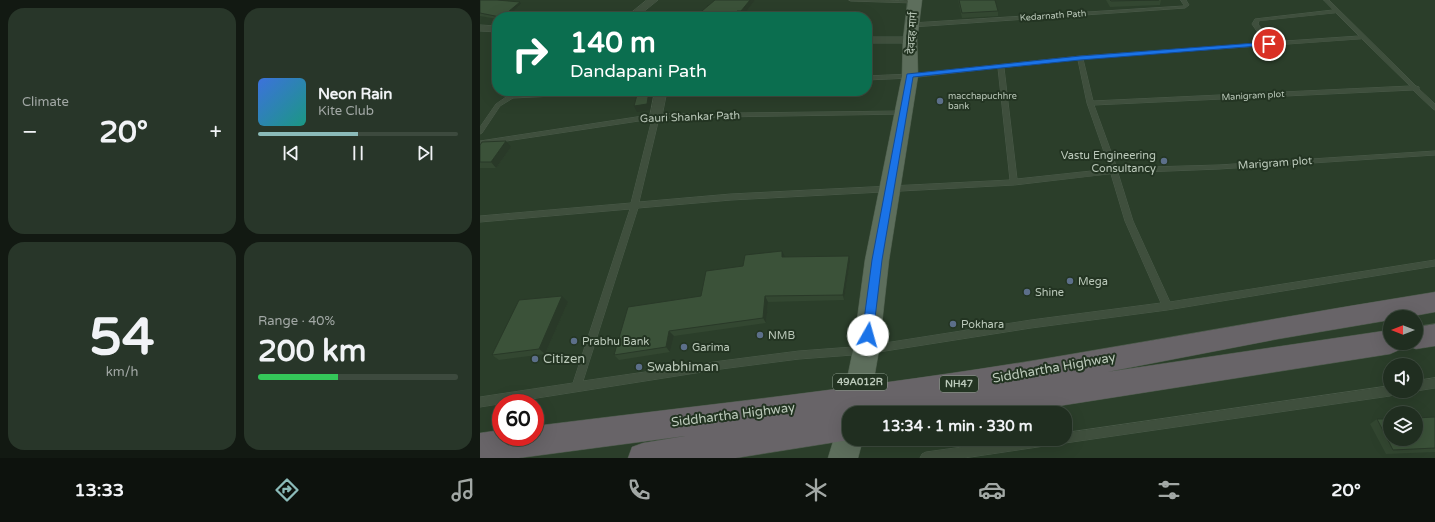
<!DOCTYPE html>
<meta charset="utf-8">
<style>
body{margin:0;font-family:"Varela Round","Noto Sans Devanagari",sans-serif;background:#283629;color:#f1f3f6;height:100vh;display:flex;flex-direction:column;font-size:15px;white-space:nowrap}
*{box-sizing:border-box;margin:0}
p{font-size:13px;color:#a2a8a5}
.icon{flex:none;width:22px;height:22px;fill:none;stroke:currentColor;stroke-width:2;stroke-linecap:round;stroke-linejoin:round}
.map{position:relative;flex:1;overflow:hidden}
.drawer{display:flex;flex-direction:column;gap:8px;padding:8px;background:#121912;width:480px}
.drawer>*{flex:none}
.guide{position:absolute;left:12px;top:12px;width:380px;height:84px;border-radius:16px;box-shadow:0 4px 16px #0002,0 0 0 1px #3d4a3e;background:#0b6e4f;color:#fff;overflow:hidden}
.needle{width:26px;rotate:270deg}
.buttons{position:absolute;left:903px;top:310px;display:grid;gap:8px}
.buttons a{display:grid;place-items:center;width:40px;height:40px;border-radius:50%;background:#202e20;box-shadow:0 4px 16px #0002,0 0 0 1px #3d4a3e;font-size:20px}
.speed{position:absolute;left:12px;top:394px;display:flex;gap:8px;font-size:20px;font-weight:700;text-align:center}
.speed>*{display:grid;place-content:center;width:52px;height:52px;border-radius:50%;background:#202e20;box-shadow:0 4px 16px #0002,0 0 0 1px #3d4a3e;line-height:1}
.speed .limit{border:6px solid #d22;background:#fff;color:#111}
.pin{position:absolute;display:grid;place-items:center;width:34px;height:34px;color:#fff;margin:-17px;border:2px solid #fff;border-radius:50%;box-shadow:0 1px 4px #0007}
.me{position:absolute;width:44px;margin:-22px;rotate:7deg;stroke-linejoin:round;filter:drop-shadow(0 0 3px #0008)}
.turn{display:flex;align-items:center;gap:14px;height:84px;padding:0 12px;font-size:18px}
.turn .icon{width:52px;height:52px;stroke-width:2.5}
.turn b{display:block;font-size:28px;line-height:34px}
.big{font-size:30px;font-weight:700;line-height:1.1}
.drawer .tile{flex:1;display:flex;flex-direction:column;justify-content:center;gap:6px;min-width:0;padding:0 14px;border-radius:16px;background:#283629}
.drawer .dial{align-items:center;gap:0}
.dial b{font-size:52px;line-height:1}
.song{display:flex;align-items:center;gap:12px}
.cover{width:48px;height:48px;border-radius:6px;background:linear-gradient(135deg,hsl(220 70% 55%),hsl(170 70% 35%))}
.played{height:4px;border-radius:2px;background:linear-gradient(90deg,#8bbbb9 50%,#3d4a3e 50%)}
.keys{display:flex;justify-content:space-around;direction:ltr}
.heat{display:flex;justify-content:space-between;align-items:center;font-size:22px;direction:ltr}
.charge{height:6px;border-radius:3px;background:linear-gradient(90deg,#34c759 40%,#3d4a3e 0)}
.drawer .tiles{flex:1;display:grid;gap:8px;grid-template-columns:repeat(2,1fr)}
.trip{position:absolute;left:362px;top:406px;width:230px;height:40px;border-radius:16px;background:#202e20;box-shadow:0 4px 16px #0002,0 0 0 1px #3d4a3e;font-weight:700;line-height:40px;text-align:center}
.tab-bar{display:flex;height:64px;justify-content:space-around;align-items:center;background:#0d120d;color:#a2a8a5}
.tab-bar .icon{width:28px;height:28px}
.tab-bar .selected{color:#8bbbb9}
.tab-bar b{font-size:18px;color:#f1f3f6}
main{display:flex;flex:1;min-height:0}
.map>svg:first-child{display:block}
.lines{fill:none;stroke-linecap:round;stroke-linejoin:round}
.service-casing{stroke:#4b5b4a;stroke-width:1}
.minor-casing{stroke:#4b5b4a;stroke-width:1}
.primary-casing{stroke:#4b5b4a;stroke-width:1}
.trunk-casing{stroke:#495948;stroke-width:1}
.service{fill:#3f4f3d;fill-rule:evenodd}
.minor{fill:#3f4f3d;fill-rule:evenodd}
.primary{fill:#5d6e5c;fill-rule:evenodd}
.trunk{fill:#686468;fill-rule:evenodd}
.wall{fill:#334731}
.shaded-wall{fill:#293928}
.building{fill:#3b5239;stroke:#293928}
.route{fill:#1a73e8;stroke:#114b97}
.service-dot{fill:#5c6f8a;stroke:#233422;stroke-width:1.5}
.labels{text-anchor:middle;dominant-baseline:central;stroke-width:4;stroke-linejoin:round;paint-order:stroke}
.far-street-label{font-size:9px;fill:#bbc9ba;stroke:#233422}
.far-poi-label{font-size:9px;fill:#bbc9ba;stroke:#233422;text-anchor:start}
.shield{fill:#233422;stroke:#8d9c8c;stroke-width:1}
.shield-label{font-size:10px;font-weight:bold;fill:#bbc9ba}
.street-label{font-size:11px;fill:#bbc9ba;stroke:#233422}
.poi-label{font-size:11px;fill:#bbc9ba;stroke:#233422;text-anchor:start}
.near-poi-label{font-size:13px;fill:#bbc9ba;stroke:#233422;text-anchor:start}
.near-street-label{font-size:13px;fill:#bbc9ba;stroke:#233422}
</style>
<main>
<section class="drawer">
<div class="tiles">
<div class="tile"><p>Climate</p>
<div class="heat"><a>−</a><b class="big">20°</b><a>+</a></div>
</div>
<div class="tile">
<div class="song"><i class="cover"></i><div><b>Neon Rain</b><p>Kite Club</p></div></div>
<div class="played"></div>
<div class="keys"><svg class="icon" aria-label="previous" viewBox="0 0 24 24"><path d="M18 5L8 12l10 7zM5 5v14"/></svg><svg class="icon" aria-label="pause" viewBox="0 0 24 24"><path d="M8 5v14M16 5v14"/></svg><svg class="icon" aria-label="next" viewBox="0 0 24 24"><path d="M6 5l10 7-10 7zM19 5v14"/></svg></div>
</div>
<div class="tile dial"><b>54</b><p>km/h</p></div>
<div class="tile"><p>Range · 40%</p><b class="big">200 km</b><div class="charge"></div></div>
</div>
</section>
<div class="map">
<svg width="955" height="458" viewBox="0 0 955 458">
<rect width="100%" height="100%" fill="#2b3e2a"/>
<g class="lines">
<g class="service-casing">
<g id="service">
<path d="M369,0C381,0 429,0 436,2L434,3L371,1Z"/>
<polygon points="701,0 706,0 709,5 705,8 432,27 429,25 432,23 704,6"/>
<path d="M844,0H849L936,86L939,87V89L955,104V110L953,109L933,90L614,105L637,168L739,165L955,151V155L739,169L638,173L653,221L690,302L955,260V266L687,310L551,328L386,354L319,359L241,369L0,407V397L93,383L150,209L0,222V216L151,203L172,119L0,145V141L176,114L423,111L426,113L425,114L179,118L159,202L251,194L530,180L518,68L430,78L387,80V76L430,74L600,56L785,43L772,24L775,19L853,10ZM856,13L879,36L791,42L778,24L779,21ZM882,39L930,86L613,101L603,59ZM598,60L607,103L630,169L537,179L524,68ZM631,174L645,221L681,303L551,320L386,346L319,351L241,361L103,381L158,208L251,200L534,185Z"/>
<polygon points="97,91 138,91 135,93 33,98 20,106 2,133 0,134 0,127 16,104 29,95"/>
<polygon points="955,378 955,388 936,391 936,381"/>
<polygon points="910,386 910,391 915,391 914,394 910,396 585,443 582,442 578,444 484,458 440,458 442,454 446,452 540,439 585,439 585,433"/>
</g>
</g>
<g class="minor-casing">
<g id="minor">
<polygon points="167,0 178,0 157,17 146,17"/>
<polygon points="0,25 17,26 17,32 0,31"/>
<polygon points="387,37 430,37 435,40 430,43 387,43"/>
<polygon points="175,91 187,91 182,116 176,120 170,116"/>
</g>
</g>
<g class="primary-casing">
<polygon id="primary" points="428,0 442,0 437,40 438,76 409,260 399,350 388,413 369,413 369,439 383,439 378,458 348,458 358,425 364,423 360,413 373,350 385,260 422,76 423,40"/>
</g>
<g class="trunk-casing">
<g id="trunk">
<path d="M955,292V312L928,317H910V320L798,339L627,372L910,330V343H923L919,350L910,354L534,413H431L434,405L381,413H369V440L256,458H148L152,447L163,443L205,436L39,458H0V433L21,430V437H55V426C224,405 394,387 563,359C694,337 824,313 955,292Z"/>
<polygon points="955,324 955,346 936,349 927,346 925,343 936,343 936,327"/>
</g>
</g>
<use href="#service" class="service"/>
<use href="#minor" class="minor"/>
<use href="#primary" class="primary"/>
<use href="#trunk" class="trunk"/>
</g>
<g class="wall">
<polygon points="0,0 41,4 27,17 17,17 17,19 0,16"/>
<polygon points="235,0 275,0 263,16 259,16 258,17 216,17 216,16"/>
<polygon points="478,0 515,0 518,11 518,16 482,18"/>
<polygon points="626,0 681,0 680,5 630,7"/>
<polygon points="0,145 31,147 16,168 0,168"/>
<polygon points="305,257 370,262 364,300 288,302 286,323 194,336 190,352 139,360 134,355 221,296 263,266"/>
<polygon points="88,302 65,354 19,360 12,355"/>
<polygon points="955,417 955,452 906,454 890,424 897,419"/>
</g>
<g class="shaded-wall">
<polygon points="270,0 275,0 263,16 261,11"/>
<polygon points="40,2 41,4 27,17 22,17"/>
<polygon points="257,11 259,16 258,17 252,17"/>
<polygon points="169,91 173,91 173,92 170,110 157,112 154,106"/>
<polygon points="26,141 31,147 16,168 11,162"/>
<polygon points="302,251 305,257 302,257"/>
<polygon points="369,256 370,262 364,300 363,295"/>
<polygon points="82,296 88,302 65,354 59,349"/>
<polygon points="285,296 288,302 286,323 283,318"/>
<polygon points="189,331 194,336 190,352 186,347"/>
</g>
<g class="building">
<polygon points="0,0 17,0 40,2 22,17 20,17 0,13"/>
<polygon points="235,0 270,0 261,11 257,11 252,17 235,17 216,16"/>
<polygon points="479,0 515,0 518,11 482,13"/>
<polygon points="630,0 679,0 631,1"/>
<polygon points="158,91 169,91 167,104 154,106"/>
<polygon points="26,141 11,162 0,162 0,145 2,142"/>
<polygon points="302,251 302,257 369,256 363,295 285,296 283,318 189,331 186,347 134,355 148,307 221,296 226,271 263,266 265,255"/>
<polygon points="82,296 59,349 12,355 39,300"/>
<polygon points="955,417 955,448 913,450 897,419 910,419 910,439 936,439 936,418"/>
</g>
<polygon class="route" points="789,42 792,44 791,45 600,60 433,77 402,260 393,335 392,338 384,338 382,335 392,260 427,74 600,56"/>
<g class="service-dot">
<circle cx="460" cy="101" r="4"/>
<circle cx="684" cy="161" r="4"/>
<circle cx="590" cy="281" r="4"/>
<circle cx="547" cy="292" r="4"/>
<circle cx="473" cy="324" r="4"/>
<circle cx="280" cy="335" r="4"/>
<circle cx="94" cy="341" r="4"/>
<circle cx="204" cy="347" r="4"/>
<circle cx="55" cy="359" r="4"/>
<circle cx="159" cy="367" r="4"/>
</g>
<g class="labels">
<g class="far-street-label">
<text transform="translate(573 16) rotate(-4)">Kedarnath Path</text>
<text transform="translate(773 96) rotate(-3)">Manigram plot</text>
</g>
<g class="far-poi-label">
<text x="468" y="96">macchapuchhre<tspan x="468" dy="10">bank</tspan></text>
</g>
<g class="shield">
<rect x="353" y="374" width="54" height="16" rx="3"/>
<rect x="460" y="376" width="38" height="16" rx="3"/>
</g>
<g class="shield-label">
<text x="380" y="382">49A012R</text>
<text x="479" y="384">NH47</text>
</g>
<g class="street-label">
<text transform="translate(432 33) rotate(-86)">देवदह मार्ग</text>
<text transform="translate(210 117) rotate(-2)">Gauri Shankar Path</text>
<text transform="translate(795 163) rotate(-4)">Marigram plot</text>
</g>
<g class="poi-label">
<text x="676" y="155" text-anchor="end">Vastu Engineering<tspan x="676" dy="13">Consultancy</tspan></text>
<text x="598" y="281">Mega</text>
<text x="555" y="292">Shine</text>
<text x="481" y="324">Pokhara</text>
<text x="288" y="335">NMB</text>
<text x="102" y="341">Prabhu Bank</text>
<text x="212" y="347">Garima</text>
</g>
<g class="near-poi-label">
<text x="63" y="359">Citizen</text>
<text x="167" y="367">Swabhiman</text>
</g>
<g class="near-street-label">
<text transform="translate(574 368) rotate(-10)">Siddhartha Highway</text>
<text transform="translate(253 415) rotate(-7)">Siddhartha Highway</text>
</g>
</g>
</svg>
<div class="buttons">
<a><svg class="needle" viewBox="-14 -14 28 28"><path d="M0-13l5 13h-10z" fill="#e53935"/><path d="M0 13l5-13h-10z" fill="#a2a8a5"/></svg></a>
<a><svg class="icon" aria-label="sound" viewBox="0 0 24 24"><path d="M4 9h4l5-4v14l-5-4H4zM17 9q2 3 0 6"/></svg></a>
<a><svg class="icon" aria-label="layers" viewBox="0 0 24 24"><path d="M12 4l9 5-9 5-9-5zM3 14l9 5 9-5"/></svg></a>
</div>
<div class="speed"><div class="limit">60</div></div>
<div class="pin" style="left:789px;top:44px;background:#d93025"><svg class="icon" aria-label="arrive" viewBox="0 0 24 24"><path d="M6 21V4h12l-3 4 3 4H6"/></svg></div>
<svg class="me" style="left:388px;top:335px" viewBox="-20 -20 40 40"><circle r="19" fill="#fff"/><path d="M0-13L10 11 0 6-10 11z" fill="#1a73e8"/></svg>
<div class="trip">13:34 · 1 min · 330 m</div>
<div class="guide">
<div class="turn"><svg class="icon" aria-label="right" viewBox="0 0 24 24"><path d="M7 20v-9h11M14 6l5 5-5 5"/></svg><div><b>140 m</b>Dandapani Path</div></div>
</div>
</div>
</main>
<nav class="tab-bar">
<b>13:33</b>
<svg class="icon selected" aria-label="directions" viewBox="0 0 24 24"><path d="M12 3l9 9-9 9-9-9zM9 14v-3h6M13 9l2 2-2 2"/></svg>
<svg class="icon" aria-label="music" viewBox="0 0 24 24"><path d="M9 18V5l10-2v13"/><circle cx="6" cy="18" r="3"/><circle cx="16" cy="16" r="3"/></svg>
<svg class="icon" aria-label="phone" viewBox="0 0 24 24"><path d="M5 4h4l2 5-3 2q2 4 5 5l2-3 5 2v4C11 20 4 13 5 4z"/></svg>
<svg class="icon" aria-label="climate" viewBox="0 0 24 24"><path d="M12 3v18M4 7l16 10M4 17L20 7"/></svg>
<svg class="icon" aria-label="car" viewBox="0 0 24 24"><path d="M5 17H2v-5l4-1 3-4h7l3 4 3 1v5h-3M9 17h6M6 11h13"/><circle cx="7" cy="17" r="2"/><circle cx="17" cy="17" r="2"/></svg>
<svg class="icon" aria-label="filters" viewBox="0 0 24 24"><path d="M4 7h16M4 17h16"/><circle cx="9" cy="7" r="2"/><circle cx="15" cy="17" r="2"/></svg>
<b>20°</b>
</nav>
